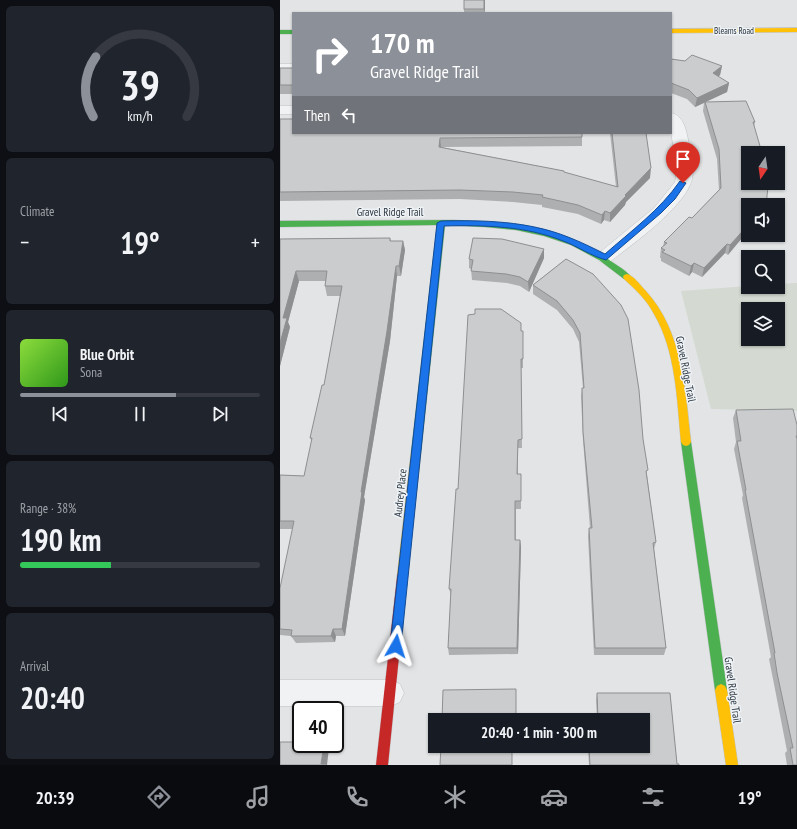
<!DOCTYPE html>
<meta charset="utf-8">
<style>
body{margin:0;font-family:"PT Sans Narrow",sans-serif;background:#20242c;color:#f1f3f6;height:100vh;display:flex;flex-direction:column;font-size:15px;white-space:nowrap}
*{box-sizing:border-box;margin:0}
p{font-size:13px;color:#9ea1a6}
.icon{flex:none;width:22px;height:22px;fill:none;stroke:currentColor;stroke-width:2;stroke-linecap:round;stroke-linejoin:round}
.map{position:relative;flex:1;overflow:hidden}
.drawer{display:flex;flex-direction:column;gap:6px;padding:6px;background:#0d0f14;width:280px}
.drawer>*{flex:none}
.hud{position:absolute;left:12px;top:12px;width:380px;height:122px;border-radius:0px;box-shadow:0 1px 3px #0004;background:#8c9099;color:#fff;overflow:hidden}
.needle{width:26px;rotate:193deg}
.fabs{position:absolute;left:461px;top:146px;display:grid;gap:8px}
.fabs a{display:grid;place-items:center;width:44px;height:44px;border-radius:0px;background:#171b24;box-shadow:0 1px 3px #0004;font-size:20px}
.speed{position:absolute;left:12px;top:701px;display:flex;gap:8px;font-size:20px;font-weight:700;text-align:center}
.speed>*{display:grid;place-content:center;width:52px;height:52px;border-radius:50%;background:#171b24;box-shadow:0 1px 3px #0004;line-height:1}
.speed .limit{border:2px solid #111;border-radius:6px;background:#fff;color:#111}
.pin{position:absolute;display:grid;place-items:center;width:34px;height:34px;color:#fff;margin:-41px -17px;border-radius:50% 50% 50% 0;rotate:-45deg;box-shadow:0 0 4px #0007}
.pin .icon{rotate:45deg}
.me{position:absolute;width:44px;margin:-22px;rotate:6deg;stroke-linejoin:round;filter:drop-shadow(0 0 3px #0008)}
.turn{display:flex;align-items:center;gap:14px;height:84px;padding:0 12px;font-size:18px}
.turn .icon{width:52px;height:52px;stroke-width:2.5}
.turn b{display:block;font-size:28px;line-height:34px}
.then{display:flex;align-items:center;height:38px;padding:0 12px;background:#0003;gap:8px;font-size:15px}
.big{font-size:30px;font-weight:800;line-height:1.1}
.drawer .card{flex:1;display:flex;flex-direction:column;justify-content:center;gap:6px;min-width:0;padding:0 14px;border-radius:6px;background:#20242c}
.drawer .dial{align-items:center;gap:0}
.dial svg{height:104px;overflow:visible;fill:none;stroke:#363941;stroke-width:7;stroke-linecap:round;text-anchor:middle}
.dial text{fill:#f1f3f6;stroke:none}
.song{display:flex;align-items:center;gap:12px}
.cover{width:48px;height:48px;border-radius:6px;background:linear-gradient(135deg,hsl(90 70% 55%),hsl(110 70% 35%))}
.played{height:4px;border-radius:2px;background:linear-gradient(90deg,#8c9099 65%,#363941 65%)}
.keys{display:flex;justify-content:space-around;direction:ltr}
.heat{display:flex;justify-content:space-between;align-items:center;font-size:22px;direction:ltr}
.charge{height:6px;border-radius:3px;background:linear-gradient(90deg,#34c759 38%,#363941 0)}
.trip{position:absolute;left:148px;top:713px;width:222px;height:40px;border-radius:0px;background:#171b24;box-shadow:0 1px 3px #0004;font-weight:800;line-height:40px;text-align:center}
.menu{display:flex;height:64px;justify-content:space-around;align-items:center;background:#090b0e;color:#9ea1a6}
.menu .icon{width:28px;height:28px}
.menu .on{color:#8c9099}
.menu b{font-size:18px;color:#f1f3f6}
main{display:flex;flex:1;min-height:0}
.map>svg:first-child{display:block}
.green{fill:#d4dad2;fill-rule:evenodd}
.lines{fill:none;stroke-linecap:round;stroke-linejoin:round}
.lane-casing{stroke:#c0c2c4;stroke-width:1}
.street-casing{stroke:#c0c2c4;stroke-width:1}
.fast-casing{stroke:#c0c2c4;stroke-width:1}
.slow-casing{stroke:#c0c2c4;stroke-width:1}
.jam-casing{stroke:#c0c2c4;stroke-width:1}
.lane{fill:#f1f2f3;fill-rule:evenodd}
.street{fill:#f1f2f3;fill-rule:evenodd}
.fast{fill:#4caf50;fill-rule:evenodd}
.slow{fill:#ffc107;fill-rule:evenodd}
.jam{fill:#c62828;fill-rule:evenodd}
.wall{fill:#aeafb1}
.shaded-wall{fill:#8d8f90}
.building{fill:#caccce;stroke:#8d8f90}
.route{fill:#1a73e8;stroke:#114b97}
.labels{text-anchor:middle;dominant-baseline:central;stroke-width:3;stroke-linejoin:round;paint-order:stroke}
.far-street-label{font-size:9px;fill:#29343f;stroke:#eff3f6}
.street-label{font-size:11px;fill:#29343f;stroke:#eff3f6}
</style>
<main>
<section class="drawer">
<div class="card dial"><svg viewBox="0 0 100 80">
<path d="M14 69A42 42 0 1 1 86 69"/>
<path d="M14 69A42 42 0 0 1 16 23" stroke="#8c9099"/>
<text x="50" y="56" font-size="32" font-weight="700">39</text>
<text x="50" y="72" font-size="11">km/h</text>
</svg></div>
<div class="card"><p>Climate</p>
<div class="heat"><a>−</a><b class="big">19°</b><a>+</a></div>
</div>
<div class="card">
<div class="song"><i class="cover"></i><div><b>Blue Orbit</b><p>Sona</p></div></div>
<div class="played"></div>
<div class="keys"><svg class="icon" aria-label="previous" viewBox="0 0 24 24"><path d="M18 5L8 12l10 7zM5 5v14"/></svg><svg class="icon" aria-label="pause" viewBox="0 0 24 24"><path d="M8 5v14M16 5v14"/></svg><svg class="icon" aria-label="next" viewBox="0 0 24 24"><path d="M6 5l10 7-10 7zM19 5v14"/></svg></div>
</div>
<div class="card"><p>Range · 38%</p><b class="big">190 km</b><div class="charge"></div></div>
<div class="card"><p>Arrival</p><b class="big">20:40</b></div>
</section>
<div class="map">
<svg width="517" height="765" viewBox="0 0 517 765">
<rect width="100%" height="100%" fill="#e2e4e6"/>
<path class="green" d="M517,283V411L431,409L401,291L468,286L498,287V284ZM468,309H498V339H468Z"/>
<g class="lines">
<g class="lane-casing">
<rect id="lane" x="0" y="64" width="13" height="4"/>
</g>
<g class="street-casing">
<g id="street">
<rect x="0" y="106" width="13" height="8"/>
<path d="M391,113C403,115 406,129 408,139C410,152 415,166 412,179C406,206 353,244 331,261L325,263L319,261L316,257L319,253L374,208L395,182L397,169L391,132Z"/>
<polygon points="0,680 111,680 120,684 124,693 120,702 111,706 0,706"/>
</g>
</g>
<g class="fast-casing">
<g id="fast">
<rect x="0" y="30" width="13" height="4"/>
<path d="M174,220C229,223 287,228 332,262C338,266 347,271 351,277L350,279H344L319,260L291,245L264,236L236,230L205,227L165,225L141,453L139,456L136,457L133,456L131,453L157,225L0,227V221Z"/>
<polygon points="406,438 409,439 411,442 447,690 445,694 441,696 437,694 435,690 401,442 403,439"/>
</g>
</g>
<g class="slow-casing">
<g id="slow">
<polygon points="517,28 517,32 391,33 391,29"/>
<path d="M347,274C354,276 360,285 365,290C403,331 405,390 411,442L409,445L406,446L403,445L401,442C397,400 396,351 374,314C367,300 355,289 344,279L343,277L344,275Z"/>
<polygon points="136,449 139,450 141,453 127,577 126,581 122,582 118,581 117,577 131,453 133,450"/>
<polygon points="441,684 445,686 447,690 458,765 446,765 435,690 437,686"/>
</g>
</g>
<g class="jam-casing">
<polygon id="jam" points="122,572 126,573 127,577 108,765 96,765 117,577 118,573"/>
</g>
<use href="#lane" class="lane"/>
<use href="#street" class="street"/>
<use href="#fast" class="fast"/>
<use href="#slow" class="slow"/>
<use href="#jam" class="jam"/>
</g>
<g class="wall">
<polygon points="205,0 205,13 184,13 184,9"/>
<polygon points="391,59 442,66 440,75 438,77 449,83 447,92 425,102 475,122 474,126 468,205 448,255 445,253 422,277 412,272 409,276 381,261 381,258 380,258 381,248 383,247 384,242 412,218 439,190 437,159 423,111 424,103 415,107 407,99 391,93"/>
<rect x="0" y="68" width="13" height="26"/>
<polygon points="0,119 302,137 302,146 161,147 284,171 284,173 336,187 330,133 366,133 370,178 346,202 345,205 330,222 324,220 321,224 298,214 262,207 262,205 233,202 180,199 0,201"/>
<polygon points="110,238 111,241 123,241 125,250 121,276 117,276 110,341 84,497 85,500 65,636 56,636 55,642 16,643 11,636 0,635 0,588 13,529 0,529 0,475 24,476 32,441 30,438 44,385 61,296 47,296 45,286 46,281 19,281 8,322 10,327 0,366 0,239"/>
<polygon points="264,249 264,258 249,292 240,286 227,283 192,280 191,269 189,268 189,259"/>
<polygon points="286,259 363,439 367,475 376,542 374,549 386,648 384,655 314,655 308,536 309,528 310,528 303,440 301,396 302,388 303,388 299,342 293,329 277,310 253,294 253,285"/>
<polygon points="241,331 243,331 243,368 241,368 242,448 238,448 238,474 241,474 241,509 236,509 236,540 240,540 241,547 238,654 169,655 168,648 171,595 169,589 178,489"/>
<polygon points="456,410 517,425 517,765 507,765 505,753 507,751 493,679 489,659 491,657 462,498 463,495 454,449 456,442 453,418"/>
<polygon points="317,693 390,693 397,764 399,764 399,765 309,765 308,749 309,746 363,746 363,720 317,720 316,700"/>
</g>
<g class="shaded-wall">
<polygon points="204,0 205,0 205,13 204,9"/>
<polygon points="442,66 440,75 431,82 433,73"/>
<polygon points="449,83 447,92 415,107 417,98"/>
<polygon points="160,138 161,147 159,147"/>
<polygon points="371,168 370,178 346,202 345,205 330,222 330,213 345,195"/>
<polygon points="325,211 324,220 321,224 322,215"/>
<polygon points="468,225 468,231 448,255 450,245"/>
<polygon points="123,241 125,250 121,276 119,266"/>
<polygon points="447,244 445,253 422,277 424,268"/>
<polygon points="264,249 264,258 249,292 248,282"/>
<polygon points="414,263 412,272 409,276 411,266"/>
<polygon points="116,266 117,276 110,341 84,497 85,500 65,636 62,629 81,492"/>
<polygon points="16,271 19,281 8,322 10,327 0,366 0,343 3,318"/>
<polygon points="240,540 241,547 238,654 237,648"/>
<polygon points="53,629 56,636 55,642 51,636"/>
<polygon points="44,744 46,744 49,748 47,765 41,764"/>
</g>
<g class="building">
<rect x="184" y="0" width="20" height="9"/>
<polygon points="412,55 442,66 433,73 449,83 417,98 409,90 391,83 391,59 405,61"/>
<rect x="0" y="68" width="13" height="17"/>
<polygon points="466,101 475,122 473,122 482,153 468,153 468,183 487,183 488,187 486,205 468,205 468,225 450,245 447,244 424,268 414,263 411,266 382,252 385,250 381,248 387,243 384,242 409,217 412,218 441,188 439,149 425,102"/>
<polygon points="0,119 13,119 13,133 302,133 302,137 160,138 159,147 284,171 284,172 338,187 332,133 366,133 371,168 345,195 346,196 330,213 325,211 322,215 298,205 262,197 263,195 233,192 180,190 0,192"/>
<polygon points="110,238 110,241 123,241 119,266 116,266 107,331 81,492 82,492 62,629 53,629 51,636 11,636 12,630 0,629 0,588 14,521 0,521 0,475 24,476 32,438 30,438 42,385 44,385 62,286 45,286 47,271 16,271 3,318 7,318 0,343 0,239"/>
<polygon points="193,238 222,239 264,249 248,282 240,277 226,274 191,271 193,260 189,259"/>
<polygon points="286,259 313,274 341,305 348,319 359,390 363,439 368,470 366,471 376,542 373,543 386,648 315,648 309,528 312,528 303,432 302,388 304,388 300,333 293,320 277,301 253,285"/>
<polygon points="195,309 221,309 241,323 241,331 243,331 243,359 241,359 242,439 238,440 237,474 241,474 241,501 235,501 235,540 240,540 237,648 168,648 171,589 169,589 176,489 178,489 188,315 195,314"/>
<polygon points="513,409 517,425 517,436 516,436 517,439 517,765 513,765 510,748 513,748 497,673 494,653 495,653 465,490 466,490 457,441 461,441 456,410"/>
<polygon points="236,689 236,720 162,720 163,690"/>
<polygon points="317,693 390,693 397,764 399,764 399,765 310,765 309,746 363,746 363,720 318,720"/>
<polygon points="0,742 21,742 21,744 44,744 41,764 47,764 46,765 0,765"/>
<polygon points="161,746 232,746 232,765 160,765"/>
</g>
<path class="route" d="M400,181L406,183L395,199L381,213L326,260C311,256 297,246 283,241C246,226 204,225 164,226L121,646L120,650L116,651L112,650L110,646L157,223L161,221C204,220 248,221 288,237C301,242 313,248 325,254C351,231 380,210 400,181Z"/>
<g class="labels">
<g class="far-street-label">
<text x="454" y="30">Bleams Road</text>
</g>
<g class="street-label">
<text x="110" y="212">Gravel Ridge Trail</text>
<text transform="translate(406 369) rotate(79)">Gravel Ridge Trail</text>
<text transform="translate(120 493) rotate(-84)">Audrey Place</text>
<text transform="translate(453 690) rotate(82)">Gravel Ridge Trail</text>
</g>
</g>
</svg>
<div class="fabs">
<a><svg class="needle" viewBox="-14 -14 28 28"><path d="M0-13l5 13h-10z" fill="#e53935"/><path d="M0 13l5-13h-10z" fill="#9ea1a6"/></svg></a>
<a><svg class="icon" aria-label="sound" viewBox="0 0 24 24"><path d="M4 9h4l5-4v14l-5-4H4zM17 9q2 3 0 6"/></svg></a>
<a><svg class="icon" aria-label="search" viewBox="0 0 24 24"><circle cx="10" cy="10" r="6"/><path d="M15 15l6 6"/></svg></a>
<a><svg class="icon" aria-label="layers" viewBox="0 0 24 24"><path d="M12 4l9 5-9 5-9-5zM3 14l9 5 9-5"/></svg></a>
</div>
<div class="speed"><div class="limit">40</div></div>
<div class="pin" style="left:403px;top:183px;background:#d93025"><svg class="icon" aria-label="arrive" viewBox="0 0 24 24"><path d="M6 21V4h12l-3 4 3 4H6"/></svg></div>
<svg class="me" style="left:116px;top:646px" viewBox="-20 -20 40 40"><path d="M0-17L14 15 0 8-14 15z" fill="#1a73e8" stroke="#fff" stroke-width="4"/></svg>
<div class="trip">20:40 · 1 min · 300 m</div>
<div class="hud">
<div class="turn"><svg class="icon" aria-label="right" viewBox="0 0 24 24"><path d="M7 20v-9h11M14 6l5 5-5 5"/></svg><div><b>170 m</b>Gravel Ridge Trail</div></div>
<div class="then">Then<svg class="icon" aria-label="left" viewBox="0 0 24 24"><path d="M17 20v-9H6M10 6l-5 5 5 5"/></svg></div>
</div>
</div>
</main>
<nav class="menu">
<b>20:39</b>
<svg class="icon on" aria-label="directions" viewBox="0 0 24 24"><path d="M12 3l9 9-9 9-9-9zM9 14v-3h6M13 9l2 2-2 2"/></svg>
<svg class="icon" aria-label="music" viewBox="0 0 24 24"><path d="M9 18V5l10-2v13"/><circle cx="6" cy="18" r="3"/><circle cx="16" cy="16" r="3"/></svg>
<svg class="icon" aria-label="phone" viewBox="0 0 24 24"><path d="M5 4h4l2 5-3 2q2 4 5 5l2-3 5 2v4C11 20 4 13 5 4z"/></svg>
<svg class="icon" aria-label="climate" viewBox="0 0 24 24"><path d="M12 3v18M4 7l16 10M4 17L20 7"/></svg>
<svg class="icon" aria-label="car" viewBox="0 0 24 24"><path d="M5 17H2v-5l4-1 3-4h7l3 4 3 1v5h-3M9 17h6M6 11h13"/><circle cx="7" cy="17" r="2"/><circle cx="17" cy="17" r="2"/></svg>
<svg class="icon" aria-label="filters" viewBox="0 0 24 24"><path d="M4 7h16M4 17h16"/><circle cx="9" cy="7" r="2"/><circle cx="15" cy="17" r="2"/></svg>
<b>19°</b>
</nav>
